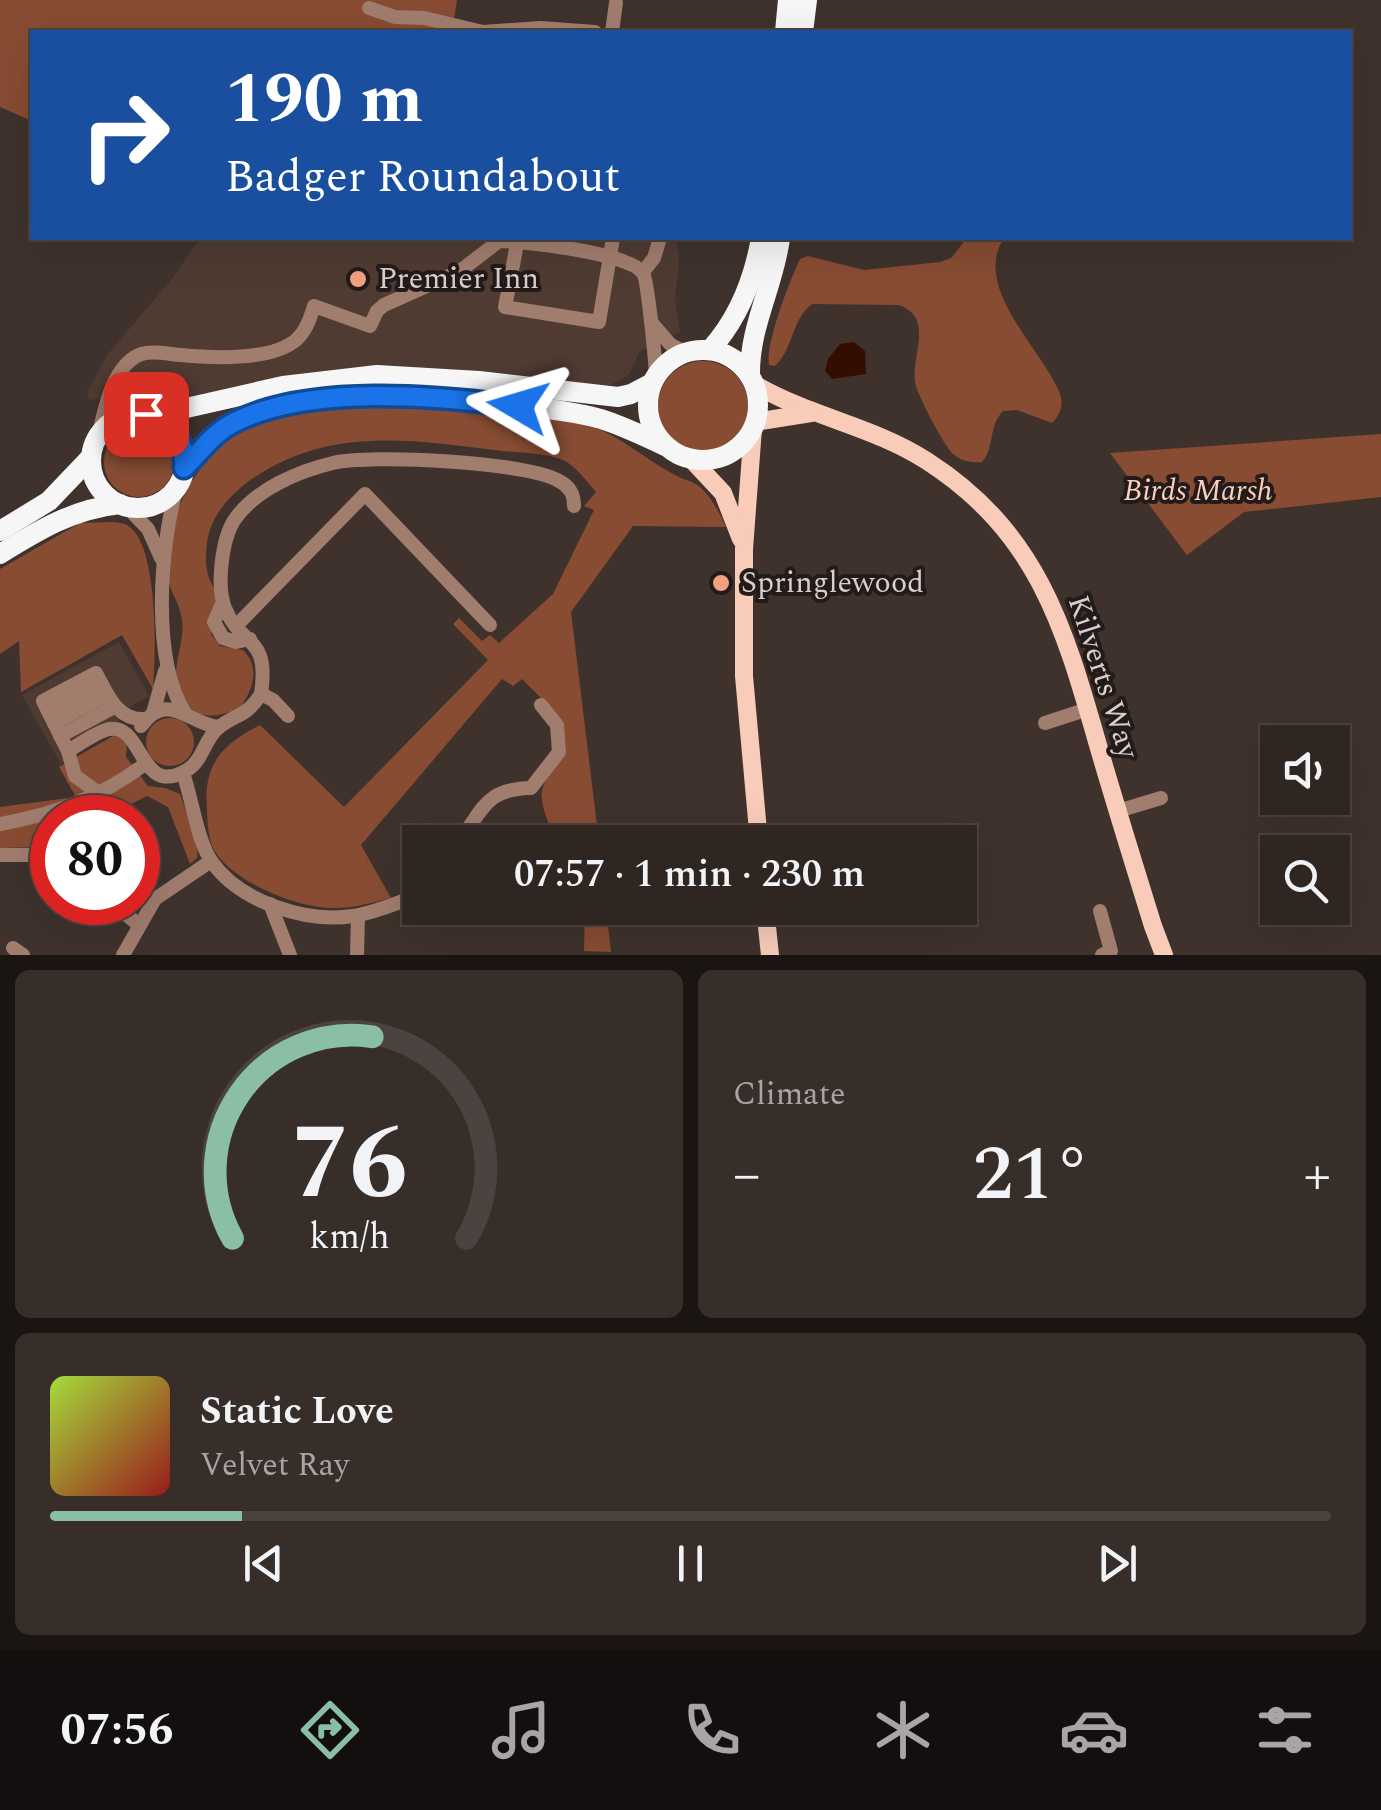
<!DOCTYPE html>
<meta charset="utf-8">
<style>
body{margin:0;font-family:Spectral,serif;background:#372e2a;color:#f1f3f6;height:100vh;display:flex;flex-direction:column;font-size:38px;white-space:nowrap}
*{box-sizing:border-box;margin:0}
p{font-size:32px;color:#a7a5a5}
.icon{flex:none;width:55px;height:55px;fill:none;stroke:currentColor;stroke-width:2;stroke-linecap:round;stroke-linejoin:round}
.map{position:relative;height:955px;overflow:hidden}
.panel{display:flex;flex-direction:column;gap:15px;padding:15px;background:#1a1513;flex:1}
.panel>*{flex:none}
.top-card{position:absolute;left:30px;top:30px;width:1322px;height:210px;border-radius:0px;box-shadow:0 10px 40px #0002,0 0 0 2px #4a4340;background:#1a4fa0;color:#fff;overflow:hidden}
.controls{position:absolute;left:1260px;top:725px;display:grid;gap:20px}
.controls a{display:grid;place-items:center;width:90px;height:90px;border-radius:0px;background:#2f2622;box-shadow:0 10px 40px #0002,0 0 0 2px #4a4340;font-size:50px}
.speed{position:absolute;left:30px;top:795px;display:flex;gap:20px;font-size:50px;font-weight:700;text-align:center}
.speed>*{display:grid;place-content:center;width:130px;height:130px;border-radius:50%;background:#2f2622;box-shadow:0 10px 40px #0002,0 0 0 2px #4a4340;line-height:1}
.speed .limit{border:15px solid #d22;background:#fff;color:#111}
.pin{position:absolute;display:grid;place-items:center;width:85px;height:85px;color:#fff;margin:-42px;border-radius:20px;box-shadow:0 5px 15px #0006}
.me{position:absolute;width:110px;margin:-55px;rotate:277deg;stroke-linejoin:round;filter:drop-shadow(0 0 8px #0008)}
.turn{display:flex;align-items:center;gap:35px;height:210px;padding:0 30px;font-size:45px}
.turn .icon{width:130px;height:130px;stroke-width:2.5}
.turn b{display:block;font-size:70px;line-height:85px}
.big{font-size:75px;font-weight:600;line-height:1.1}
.panel .card{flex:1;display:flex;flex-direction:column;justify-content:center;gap:15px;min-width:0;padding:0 35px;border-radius:15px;background:#372e2a}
.panel .dial{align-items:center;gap:0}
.dial svg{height:260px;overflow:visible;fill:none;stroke:#4a4340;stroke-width:7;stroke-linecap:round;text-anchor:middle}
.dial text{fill:#f1f3f6;stroke:none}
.song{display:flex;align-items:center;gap:30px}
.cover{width:120px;height:120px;border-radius:15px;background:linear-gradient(135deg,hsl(80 70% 55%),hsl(0 70% 35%))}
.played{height:10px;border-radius:5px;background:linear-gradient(90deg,#8abfa5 15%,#4a4340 15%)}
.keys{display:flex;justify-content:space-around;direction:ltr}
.heat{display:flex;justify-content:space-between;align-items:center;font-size:55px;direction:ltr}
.panel .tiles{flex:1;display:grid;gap:15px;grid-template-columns:1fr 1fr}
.card:last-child{grid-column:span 2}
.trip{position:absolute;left:402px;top:825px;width:575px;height:100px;border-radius:0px;background:#2f2622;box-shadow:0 10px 40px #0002,0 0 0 2px #4a4340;font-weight:600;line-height:100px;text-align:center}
.menu{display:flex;height:160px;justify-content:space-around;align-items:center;background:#130f0e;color:#a7a5a5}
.menu .icon{width:70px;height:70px}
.menu .selected{color:#8abfa5}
.menu b{font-size:45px;color:#f1f3f6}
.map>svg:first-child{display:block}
.built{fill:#4f3b32}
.green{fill:#884c33}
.water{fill:#330d00}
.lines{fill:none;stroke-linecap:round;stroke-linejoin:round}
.minor{stroke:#a17d6e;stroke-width:14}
.major{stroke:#f8ccb9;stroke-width:18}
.highway{stroke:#f6f6f6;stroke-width:20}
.route-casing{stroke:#114b97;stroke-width:25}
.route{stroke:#1a73e8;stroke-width:18}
.poi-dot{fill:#f2a07f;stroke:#221b19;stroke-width:4}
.labels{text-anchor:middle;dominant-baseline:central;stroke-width:8;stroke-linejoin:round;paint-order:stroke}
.poi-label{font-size:30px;fill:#d8cfcc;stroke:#221b19;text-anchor:start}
.park-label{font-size:30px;font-style:italic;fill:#fbcfbd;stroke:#221b19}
.street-label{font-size:30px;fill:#d8cfcc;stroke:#221b19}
</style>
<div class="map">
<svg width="1381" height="955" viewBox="0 0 1381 955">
<rect width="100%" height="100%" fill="#3f322d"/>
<g class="built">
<polygon points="200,238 676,238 679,259 675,299 680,332 640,351 629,374 599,392 433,369 189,398 132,393 89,400 87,392 108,354 171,280"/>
<polygon points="119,642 149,696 126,709 111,733 61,764 22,695"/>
</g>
<g class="green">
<polygon points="0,0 457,0 452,32 32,32 32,121 0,107"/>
<path d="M967,238H1004C971,288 1044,351 1060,394C1064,405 1060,415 1052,423L1017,410L1003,411C988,426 995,448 982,462C971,463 960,461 952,453C944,445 916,393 915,382C911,355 935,318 899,305L812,304C791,320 794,348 775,366L769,365C765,344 790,280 800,259L808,256L864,270L940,262L951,258Z"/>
<circle cx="703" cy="406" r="45"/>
<path d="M402,405L575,421C619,432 641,458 679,477C687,481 693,481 700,487C712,498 719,512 726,527L633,526L571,612L599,842H555C542,801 531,795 560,759L555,712L522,679L513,686L502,679L361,845L391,898C371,903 351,909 330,908C295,907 227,880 212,846C208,835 207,819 207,808C203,764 223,744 260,725L344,807L488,660L453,624L459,618L482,641L490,635L499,643L553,594L594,510L584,506L596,492C587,482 575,465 563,460C544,452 515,453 494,450C406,439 326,427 249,481C229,496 210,517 207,543C205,564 205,577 218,594L211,634L220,646L243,650C261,668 253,690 239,709C222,715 204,721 189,707C162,681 186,650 182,620C180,601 167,590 167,570C166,540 176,508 191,483C239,402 319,407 402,405Z"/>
<circle cx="139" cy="462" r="35"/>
<polygon points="1381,434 1381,497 1244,512 1187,555 1110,453"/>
<path d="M111,522C115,522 124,523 127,525C159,543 156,656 153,689L122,635L21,692L19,641L0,654V569L80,523Z"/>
<circle cx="170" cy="742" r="24"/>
<polygon points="113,736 121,737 127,744 126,757 148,786 165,788 180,794 198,845 197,858 190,864 168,807 147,796 106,817 52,818 52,847 0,848 0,807 76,797 59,767"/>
<polygon points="561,908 606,908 611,952 584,951 585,909"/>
</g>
<polygon class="water" points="854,342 865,351 866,374 832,379 825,371 828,359 840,344"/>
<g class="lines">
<g class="minor">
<polyline points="369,8 395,17 424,18 483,32 541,28 595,32"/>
<polyline points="612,32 616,3"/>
<polyline points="517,244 505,307 599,322 613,238"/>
<polyline points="643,272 654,258 660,238"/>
<polyline points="651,322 670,344 686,353"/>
<path d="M121,375C119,392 125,401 136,414"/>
<path d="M99,434C104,410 112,371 135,357C147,349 167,354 181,355C212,358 271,361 296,340C306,331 310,319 314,306L370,326L377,311L384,305L460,271L499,241C523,241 630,253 643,273C648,281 655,359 656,374"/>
<path d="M177,487C160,546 151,659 185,713"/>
<polyline points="126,506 148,529 161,558"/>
<polyline points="223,602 214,622 223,638 236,642 250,639"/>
<polyline points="237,625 365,494 490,625"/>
<polyline points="261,694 273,700 288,716"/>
<polyline points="49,713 102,685"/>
<polyline points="153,713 165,671"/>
<path d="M146,719C117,721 108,695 96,673L43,701L68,751C80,744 96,732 109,729C144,723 139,799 187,770C203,761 204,739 219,727C238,713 246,717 261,694C270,634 241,648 225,608C216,586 222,538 235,519C256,489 299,471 333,463C371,454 528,462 559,481C570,487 574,494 574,506"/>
<polyline points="54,723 107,695"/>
<polyline points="1045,723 1088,709"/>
<path d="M141,726C168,689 188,724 219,727"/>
<polyline points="60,736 114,707"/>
<polyline points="68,751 75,776 100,794"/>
<path d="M183,773C192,798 197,841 212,862C240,902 306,923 353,916C375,913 398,902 420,895"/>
<polyline points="1118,811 1161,798"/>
<path d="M0,824C55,814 100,798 145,764"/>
<path d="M458,842C484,810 484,789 531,788L559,752L557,725L541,705"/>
<polyline points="0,855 52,855"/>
<polyline points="111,902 139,925"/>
<polyline points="270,904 290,955"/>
<polyline points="1100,911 1111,951 1102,955"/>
<polyline points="13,948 23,955"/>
<polyline points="123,955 155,899 211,861"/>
<polyline points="357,955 358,916"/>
</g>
<g class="major">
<path d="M754,384C810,417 873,426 927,461C1040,534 1065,630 1100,752C1117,810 1135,868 1153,926L1164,955"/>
<polyline points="755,422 811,413"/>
<polyline points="753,428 744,549 744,676 759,842"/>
<polyline points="693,461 723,493 741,539"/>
<polyline points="765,908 770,955"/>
</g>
<g class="highway">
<polyline points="785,32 788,0"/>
<polyline points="803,32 807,0"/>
<circle cx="703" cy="405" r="55"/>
<path d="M710,350C738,319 754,278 761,238"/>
<path d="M750,376C749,326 774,286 780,238"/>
<circle cx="138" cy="461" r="47"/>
<polyline points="151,416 283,386 377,375 479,381 618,397 631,394 652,383"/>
<path d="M184,469C200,452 214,433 235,422C311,384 435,396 517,406C545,409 574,411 601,419C623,426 644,436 665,446"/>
<polyline points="0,531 49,501 91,457"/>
<path d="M0,554C39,530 73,509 120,504"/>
</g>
</g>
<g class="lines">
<g class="route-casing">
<path id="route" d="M146,414C172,421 186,441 184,468C200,452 214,432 235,422C311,384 436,396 518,406"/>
</g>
<use href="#route" class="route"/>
</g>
<g class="poi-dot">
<circle cx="358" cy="279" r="10"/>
<circle cx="721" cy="583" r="10"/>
</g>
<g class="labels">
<g class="poi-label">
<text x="378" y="279">Premier Inn</text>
<text x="741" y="583">Springlewood</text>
</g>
<g class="park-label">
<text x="1198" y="491">Birds Marsh</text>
</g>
<g class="street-label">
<text transform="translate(1103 677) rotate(72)">Kilverts Way</text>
</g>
</g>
</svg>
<div class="controls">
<a><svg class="icon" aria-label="sound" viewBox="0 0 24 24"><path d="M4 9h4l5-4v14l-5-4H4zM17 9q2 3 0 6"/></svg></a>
<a><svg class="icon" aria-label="search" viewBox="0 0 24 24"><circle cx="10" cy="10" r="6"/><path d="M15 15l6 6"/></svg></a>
</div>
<div class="speed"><div class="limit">80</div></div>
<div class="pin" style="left:146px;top:414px;background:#d93025"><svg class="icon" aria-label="arrive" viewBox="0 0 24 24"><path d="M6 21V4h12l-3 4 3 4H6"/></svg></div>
<svg class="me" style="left:518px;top:406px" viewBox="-20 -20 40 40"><path d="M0-17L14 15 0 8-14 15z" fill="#1a73e8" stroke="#fff" stroke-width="4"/></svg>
<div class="trip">07:57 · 1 min · 230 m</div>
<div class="top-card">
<div class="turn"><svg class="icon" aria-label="right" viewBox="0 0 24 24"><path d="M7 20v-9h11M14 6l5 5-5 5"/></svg><div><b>190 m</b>Badger Roundabout</div></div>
</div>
</div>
<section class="panel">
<div class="tiles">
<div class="card dial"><svg viewBox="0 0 100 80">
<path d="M14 69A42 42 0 1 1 86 69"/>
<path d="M14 69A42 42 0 0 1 57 7" stroke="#8abfa5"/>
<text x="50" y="56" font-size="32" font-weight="700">76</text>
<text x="50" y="72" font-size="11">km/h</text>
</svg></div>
<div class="card"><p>Climate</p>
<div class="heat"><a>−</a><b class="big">21°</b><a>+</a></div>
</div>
<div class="card">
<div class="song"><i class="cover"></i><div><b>Static Love</b><p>Velvet Ray</p></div></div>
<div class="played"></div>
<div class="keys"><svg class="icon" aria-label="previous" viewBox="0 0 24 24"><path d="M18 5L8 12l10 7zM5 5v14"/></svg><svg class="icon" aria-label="pause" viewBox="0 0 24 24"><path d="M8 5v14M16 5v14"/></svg><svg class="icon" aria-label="next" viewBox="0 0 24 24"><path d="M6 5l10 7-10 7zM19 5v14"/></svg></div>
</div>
</div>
</section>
<nav class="menu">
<b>07:56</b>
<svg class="icon selected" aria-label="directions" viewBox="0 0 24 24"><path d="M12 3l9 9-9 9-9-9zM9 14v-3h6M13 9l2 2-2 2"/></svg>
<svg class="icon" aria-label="music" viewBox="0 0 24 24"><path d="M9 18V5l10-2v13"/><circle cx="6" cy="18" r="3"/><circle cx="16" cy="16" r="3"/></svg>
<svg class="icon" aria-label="phone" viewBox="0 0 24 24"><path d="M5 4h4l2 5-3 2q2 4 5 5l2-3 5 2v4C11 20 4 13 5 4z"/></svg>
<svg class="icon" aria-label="climate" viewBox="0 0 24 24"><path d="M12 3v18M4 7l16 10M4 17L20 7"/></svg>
<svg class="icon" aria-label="car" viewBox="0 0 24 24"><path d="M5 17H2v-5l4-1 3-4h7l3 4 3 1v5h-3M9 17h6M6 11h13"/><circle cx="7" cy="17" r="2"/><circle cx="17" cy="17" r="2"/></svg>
<svg class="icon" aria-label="filters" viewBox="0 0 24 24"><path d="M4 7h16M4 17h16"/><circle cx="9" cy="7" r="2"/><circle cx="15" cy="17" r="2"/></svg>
</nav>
